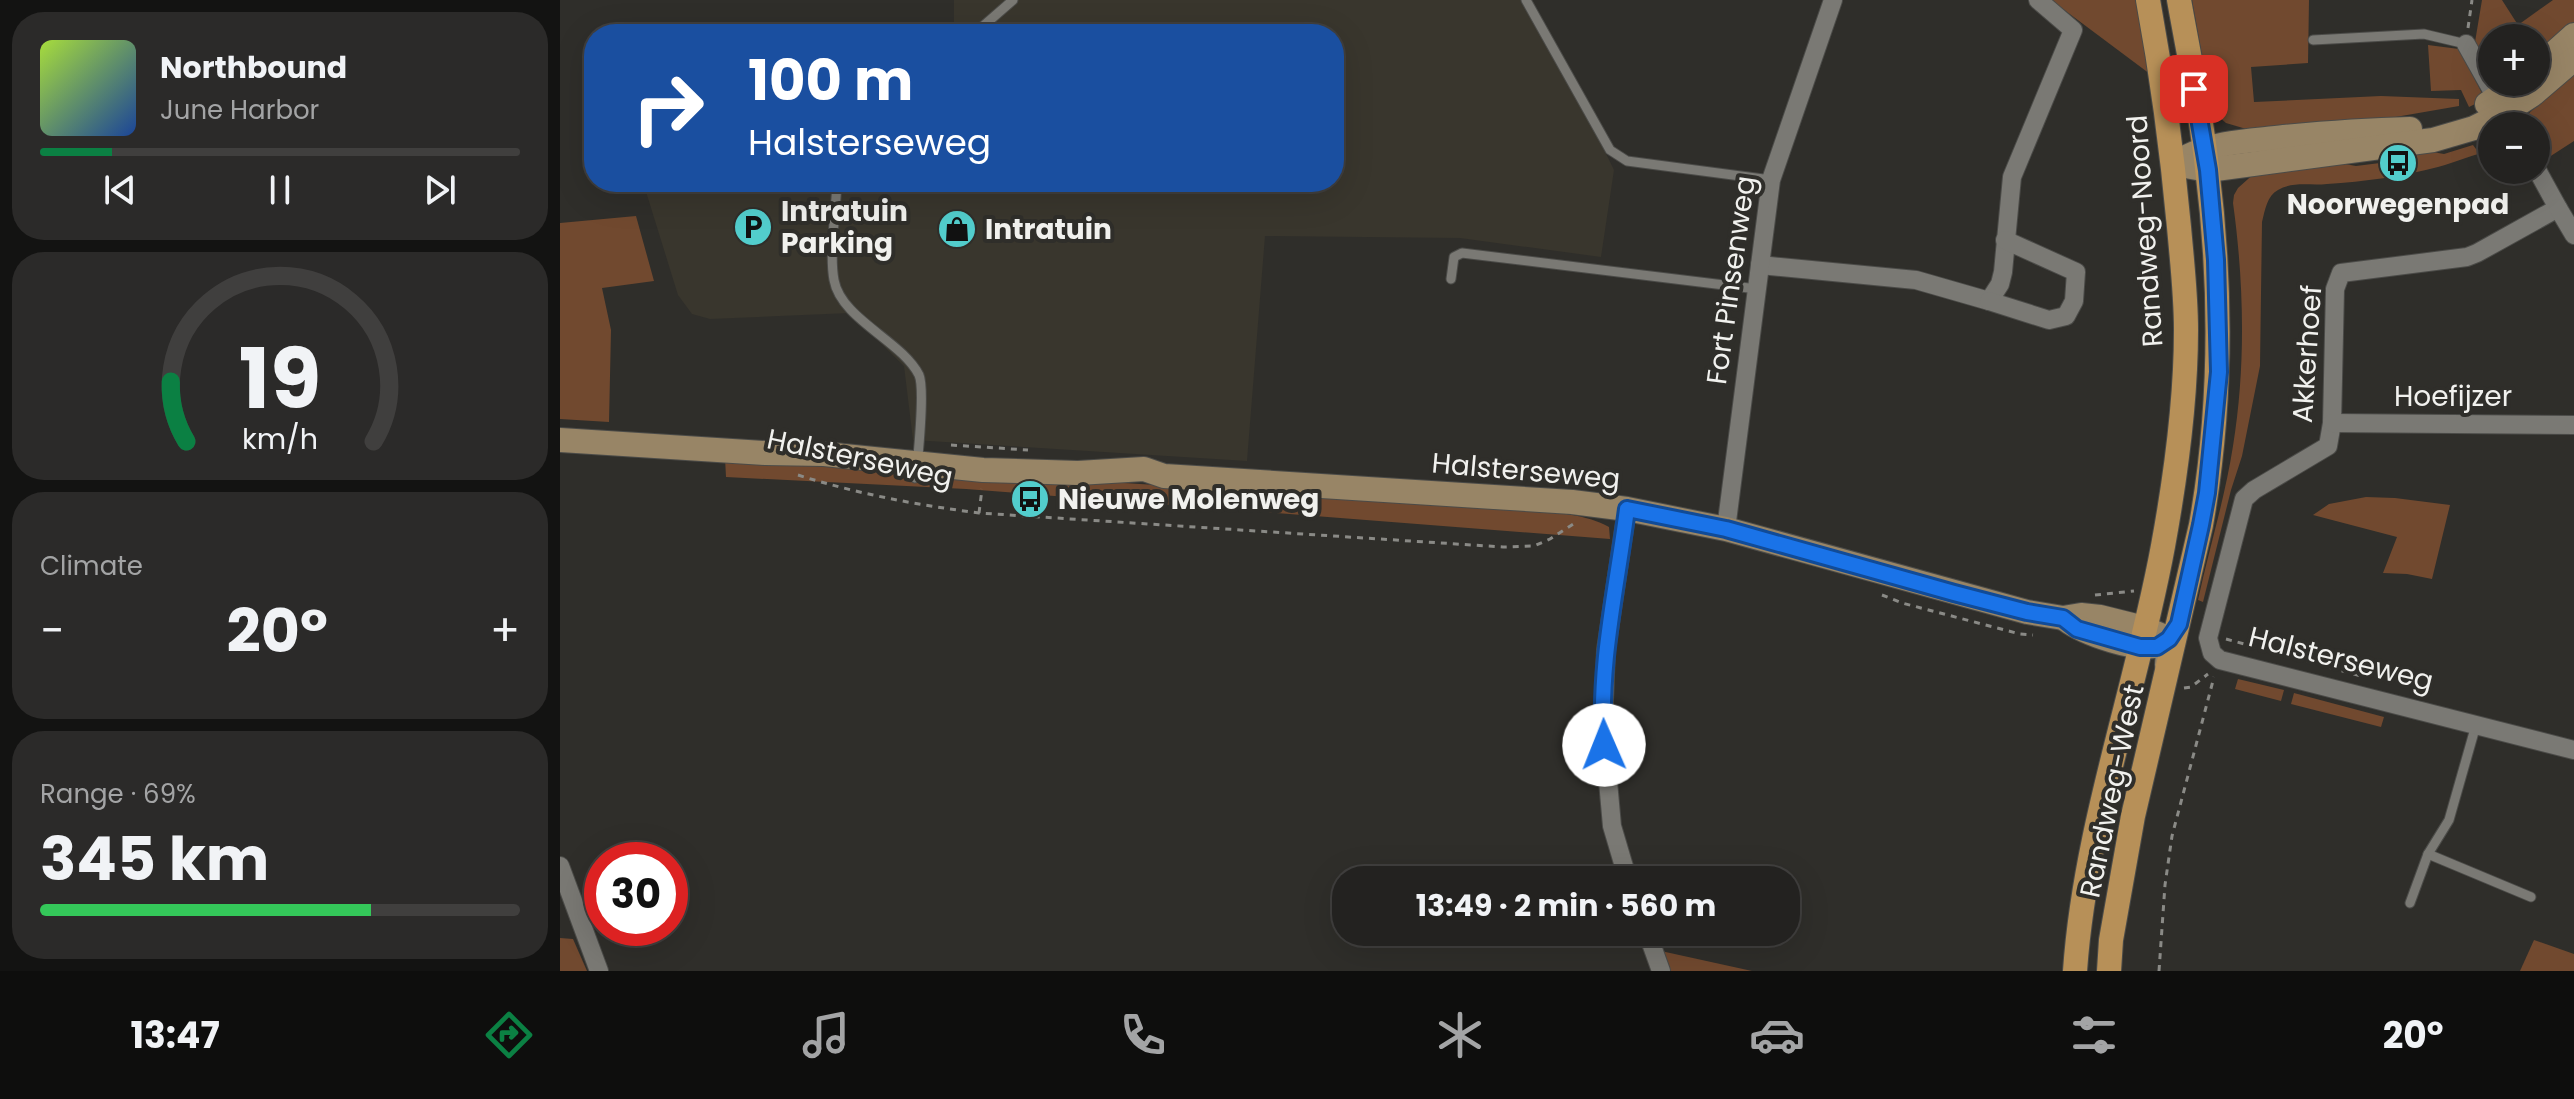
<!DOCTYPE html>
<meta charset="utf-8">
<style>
body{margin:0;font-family:Poppins,sans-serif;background:#2b2a29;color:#f1f3f6;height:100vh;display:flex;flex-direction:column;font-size:30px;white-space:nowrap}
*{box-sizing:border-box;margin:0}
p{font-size:26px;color:#a3a4a5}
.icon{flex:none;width:44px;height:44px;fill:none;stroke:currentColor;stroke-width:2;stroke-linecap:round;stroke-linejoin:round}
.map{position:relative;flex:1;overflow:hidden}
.sheet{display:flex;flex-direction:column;gap:12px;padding:12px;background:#131312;width:560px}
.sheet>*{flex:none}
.hud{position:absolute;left:24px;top:24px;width:760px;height:168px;border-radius:32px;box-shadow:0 8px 32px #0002,0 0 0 2px #403f3e;background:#1a4fa0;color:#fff;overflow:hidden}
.controls{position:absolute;left:1918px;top:24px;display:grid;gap:16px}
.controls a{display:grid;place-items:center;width:72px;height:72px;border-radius:50%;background:#232220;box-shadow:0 8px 32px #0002,0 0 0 2px #403f3e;font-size:40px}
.speed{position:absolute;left:24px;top:842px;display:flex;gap:16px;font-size:40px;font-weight:700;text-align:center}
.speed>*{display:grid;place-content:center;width:104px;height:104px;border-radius:50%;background:#232220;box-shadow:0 8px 32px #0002,0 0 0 2px #403f3e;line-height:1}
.speed .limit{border:12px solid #d22;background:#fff;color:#111}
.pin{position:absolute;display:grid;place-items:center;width:68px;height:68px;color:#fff;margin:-34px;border-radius:16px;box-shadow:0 4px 12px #0006}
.me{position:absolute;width:88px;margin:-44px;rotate:359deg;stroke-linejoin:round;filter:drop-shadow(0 0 6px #0008)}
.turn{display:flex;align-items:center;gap:28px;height:168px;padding:0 32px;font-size:36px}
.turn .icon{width:104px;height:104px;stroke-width:2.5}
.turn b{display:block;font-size:56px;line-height:68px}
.big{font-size:60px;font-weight:700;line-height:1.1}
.sheet .tile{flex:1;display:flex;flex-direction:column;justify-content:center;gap:12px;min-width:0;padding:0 28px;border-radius:32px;background:#2b2a29}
.sheet .dial{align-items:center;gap:0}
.dial svg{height:208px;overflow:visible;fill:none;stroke:#403f3e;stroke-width:7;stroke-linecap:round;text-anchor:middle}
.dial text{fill:#f1f3f6;stroke:none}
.song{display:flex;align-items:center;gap:24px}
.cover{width:96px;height:96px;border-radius:12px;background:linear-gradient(135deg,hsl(80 70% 55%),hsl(220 70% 35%))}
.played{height:8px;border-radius:4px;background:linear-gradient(90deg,#0b8043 15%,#403f3e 15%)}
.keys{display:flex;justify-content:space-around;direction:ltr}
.heat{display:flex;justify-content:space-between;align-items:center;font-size:44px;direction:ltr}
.charge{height:12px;border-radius:6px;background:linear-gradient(90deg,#34c759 69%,#403f3e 0)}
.trip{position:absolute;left:772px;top:866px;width:468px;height:80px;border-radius:32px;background:#232220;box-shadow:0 8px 32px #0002,0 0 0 2px #403f3e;font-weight:700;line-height:80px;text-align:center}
.menu{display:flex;height:128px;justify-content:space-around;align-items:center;background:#0e0e0d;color:#a3a4a5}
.menu .icon{width:56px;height:56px}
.menu .on{color:#0b8043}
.menu b{font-size:36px;color:#f1f3f6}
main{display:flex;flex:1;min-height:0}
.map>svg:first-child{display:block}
.built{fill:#39362d}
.green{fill:#71492f}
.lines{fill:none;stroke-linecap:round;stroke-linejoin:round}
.lane-casing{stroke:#4b4b48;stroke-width:11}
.street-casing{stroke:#4b4b48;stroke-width:20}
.secondary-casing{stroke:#4b4b48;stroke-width:26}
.primary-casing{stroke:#4b4b48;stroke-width:26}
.path{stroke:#8a8a86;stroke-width:3;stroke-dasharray:6 6;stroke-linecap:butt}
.lane{stroke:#7a7974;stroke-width:9}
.street{stroke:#7a7974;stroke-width:18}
.secondary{stroke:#988566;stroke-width:24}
.primary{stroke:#b79058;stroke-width:24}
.route-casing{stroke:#114b97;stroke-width:20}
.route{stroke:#1a73e8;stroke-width:14}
.labels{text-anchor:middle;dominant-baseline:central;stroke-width:8;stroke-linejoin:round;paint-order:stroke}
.poi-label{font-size:28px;font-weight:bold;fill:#f1f1ee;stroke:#2f2e2a;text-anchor:start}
.street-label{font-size:28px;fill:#f1f1ee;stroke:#2f2e2a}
</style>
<main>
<section class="sheet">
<div class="tile">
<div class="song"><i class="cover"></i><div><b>Northbound</b><p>June Harbor</p></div></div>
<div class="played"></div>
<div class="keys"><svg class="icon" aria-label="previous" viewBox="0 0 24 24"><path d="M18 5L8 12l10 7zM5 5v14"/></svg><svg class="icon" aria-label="pause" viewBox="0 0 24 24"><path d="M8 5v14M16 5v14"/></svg><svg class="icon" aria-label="next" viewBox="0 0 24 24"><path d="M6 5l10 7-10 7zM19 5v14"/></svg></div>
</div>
<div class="tile dial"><svg viewBox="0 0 100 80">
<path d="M14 69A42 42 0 1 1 86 69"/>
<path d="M14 69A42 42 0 0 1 8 46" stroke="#0b8043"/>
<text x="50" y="56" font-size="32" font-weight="700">19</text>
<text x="50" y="72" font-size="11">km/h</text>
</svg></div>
<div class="tile"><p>Climate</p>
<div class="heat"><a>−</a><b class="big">20°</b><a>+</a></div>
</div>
<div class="tile"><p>Range · 69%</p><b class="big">345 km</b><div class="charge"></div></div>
</section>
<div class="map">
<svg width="2014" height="971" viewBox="0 0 2014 971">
<rect width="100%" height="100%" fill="#2f2e2a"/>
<polygon class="built" points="394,0 971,0 1054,170 1041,257 900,238 705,236 687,461 353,440 344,366 290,313 150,319 132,314 118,295 83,182 774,182 774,34 274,34 279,26 394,32"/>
<g class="green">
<polygon points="1491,0 1577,0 1590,74"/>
<polygon points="1632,0 1749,0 1748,63 1691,67 1694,102 1821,96 1899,99 1899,106 1824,119 1693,131 1666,123 1652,111"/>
<polygon points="1922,0 1942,0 1958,25 1993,0 2014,0 2014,28 1976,63 1976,38 1932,38 1932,70 1915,42"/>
<polygon points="1868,45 1899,49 1925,99 1909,107 1901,90 1871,91"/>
<polygon points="2014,72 2014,141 1983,161 1976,150 1976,126 1965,126 1966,116"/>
<path d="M1932,143V151C1913,154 1897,162 1878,167C1843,176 1804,182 1767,184C1750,186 1734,181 1718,190C1707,196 1705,210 1702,222L1700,366L1682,456L1671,490L1643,602L1638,600C1649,549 1665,498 1673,446C1686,367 1684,282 1673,203L1674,195L1678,188L1697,171L1773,162L1796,166L1844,160L1861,150L1884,154L1913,145L1916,149Z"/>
<polygon points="76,216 94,281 42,288 51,330 49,422 0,419 0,223"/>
<polygon points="165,458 612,486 610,505 406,489 166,477"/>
<path d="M630,487C732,493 834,498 935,508C969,511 1020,510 1049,527L1050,539L627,506Z"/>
<polygon points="1806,497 1835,498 1890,505 1872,579 1847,574 1823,573 1837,537 1753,515 1769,504"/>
<polygon points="1678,679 1724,690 1721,701 1675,689"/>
<polygon points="1734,693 1824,717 1821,727 1731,704"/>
<polygon points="0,938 13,939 27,971 0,971"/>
<polygon points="1974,940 2014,954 2014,971 1960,971"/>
<polygon points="1101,951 1192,971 1109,971"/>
</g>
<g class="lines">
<g class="lane-casing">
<g id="lane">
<polyline points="966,0 1050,150 1067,161 1211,180"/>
<polyline points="414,34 453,0"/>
<polyline points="1753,40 1864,34 1906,44"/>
<path d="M277,182C276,210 269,253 274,280C281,319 342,341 359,375C365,389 358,461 355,478"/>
<polyline points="891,279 894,257 902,253 1197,289"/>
<polyline points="1868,854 1971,897"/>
<polyline points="1850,903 1868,854 1889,820 1916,725"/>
</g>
</g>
<g class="street-casing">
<g id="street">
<polyline points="1906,44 1952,126"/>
<polyline points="1976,168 1998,208 1917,253 1907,257 1781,273 1775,289 1772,423 1768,446 1694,490 1684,499 1648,638 1652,653 1660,660 2014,750"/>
<polyline points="1998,208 2014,235"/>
<polyline points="1200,265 1356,280 1429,301 1440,284 1443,272 1452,177 1513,30 1478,0"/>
<polyline points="1429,301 1489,320 1506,316 1514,301 1516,272 1445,240"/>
<polyline points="1772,423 2014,425"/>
<polyline points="1067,509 1046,650 1043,725 1052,826 1068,880"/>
<polyline points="1166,529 1211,180 1273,0"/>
<polyline points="0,866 39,971"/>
<polyline points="1087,932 1101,971"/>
</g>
</g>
<g class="secondary-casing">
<g id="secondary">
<polyline points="1976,69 2014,35"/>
<polyline points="1927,104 1960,82"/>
<path d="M1626,157C1657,141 1691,141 1724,137C1766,133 1808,130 1850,129"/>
<polyline points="1614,164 1648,170 1873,140 1914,128 1944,113 1972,95 2014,59"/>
<polyline points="0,440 205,453 264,454 423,470 518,473 584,469 604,476 1012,502 1067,509 1166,529 1467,612 1503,618 1521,615 1540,617 1584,628 1603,636 1608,652 1607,665"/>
<path d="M1505,619C1523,633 1580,654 1601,644"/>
</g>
</g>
<g class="primary-casing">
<g id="primary">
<path d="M1515,971C1525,826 1577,688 1603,546C1616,475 1626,401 1626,330C1626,295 1622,261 1619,227C1612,151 1602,76 1588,0"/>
<path d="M1549,971L1551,940L1573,816L1641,525C1662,406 1662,287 1647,168C1641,112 1629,56 1619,0"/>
</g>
</g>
<g class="path">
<polyline points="1908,28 1912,0"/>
<polyline points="391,445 468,450"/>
<path d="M238,475C298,494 357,505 419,513L943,547L974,546L990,539L1015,523"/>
<polyline points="419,513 422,489"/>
<polyline points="1322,595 1342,603 1460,634 1473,635"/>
<polyline points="1535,595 1574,591"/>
<polyline points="1666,639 1801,676"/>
<polyline points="1624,688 1631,687 1648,674"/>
<polyline points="1599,971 1605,885 1612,836 1654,677"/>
</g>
<use href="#lane" class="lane"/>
<use href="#street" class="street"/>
<use href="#secondary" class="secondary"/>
<use href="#primary" class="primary"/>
</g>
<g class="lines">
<g class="route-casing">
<path id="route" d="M1044,745C1038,666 1057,587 1067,509L1166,529L1394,593L1467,612L1503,618L1517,629L1580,647H1597L1609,639L1619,624L1641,525L1647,493L1659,372L1656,260L1648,170L1634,89"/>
</g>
<use href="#route" class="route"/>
</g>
<defs>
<g id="bus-disc" transform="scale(2)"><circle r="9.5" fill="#52cdcc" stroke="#2f2e2a"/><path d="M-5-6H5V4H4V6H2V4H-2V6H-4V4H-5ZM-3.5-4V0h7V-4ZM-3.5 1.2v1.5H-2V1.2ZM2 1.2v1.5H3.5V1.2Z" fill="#111"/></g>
<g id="parking-disc" transform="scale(2)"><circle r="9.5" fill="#52cdcc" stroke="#2f2e2a"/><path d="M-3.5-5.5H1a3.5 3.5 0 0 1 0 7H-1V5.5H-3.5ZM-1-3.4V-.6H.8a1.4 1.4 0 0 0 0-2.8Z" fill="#111"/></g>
<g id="shop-disc" transform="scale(2)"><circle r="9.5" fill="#52cdcc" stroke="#2f2e2a"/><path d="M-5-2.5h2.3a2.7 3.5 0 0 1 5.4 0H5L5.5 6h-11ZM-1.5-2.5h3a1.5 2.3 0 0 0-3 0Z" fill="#111"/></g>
</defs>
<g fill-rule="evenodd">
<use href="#bus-disc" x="1838" y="163"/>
<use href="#parking-disc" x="193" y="227"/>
<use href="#shop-disc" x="397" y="229"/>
<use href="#bus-disc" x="470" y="499"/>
</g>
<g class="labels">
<g class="poi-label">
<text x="1838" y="204" text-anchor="middle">Noorwegenpad</text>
<text x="221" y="211">Intratuin<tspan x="221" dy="32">Parking</tspan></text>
<text x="425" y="229">Intratuin</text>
<text x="498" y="499">Nieuwe Molenweg</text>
</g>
<g class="street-label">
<text transform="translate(1585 231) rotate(-94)">Randweg-Noord</text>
<text transform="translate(1171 280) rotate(-82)">Fort Pinsenweg</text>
<text transform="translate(1747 354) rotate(-86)">Akkerhoef</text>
<text x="1893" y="396">Hoefijzer</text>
<text transform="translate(300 458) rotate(12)">Halsterseweg</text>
<text transform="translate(966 471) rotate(5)">Halsterseweg</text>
<text transform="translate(1781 659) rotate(14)">Halsterseweg</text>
<text transform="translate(1552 791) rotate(-78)">Randweg-West</text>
</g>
</g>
</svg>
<div class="controls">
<a>+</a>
<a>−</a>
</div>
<div class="speed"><div class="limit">30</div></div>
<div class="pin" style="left:1634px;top:89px;background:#d93025"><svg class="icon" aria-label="arrive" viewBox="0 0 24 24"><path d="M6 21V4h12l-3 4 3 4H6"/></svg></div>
<svg class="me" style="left:1044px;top:745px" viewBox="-20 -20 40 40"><circle r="19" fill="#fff"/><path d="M0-13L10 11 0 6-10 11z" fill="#1a73e8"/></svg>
<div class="trip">13:49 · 2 min · 560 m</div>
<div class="hud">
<div class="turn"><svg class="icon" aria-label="right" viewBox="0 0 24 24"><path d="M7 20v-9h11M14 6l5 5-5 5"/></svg><div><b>100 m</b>Halsterseweg</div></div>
</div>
</div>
</main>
<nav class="menu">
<b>13:47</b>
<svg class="icon on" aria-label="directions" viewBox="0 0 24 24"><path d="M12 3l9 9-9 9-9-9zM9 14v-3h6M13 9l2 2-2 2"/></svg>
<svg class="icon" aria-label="music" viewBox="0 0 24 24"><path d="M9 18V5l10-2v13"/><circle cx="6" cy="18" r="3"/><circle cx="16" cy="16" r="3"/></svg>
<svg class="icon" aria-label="phone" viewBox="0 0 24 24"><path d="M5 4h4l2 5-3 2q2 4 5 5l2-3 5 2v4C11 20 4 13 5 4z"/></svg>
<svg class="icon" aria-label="climate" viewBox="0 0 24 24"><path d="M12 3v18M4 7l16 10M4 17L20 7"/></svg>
<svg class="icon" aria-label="car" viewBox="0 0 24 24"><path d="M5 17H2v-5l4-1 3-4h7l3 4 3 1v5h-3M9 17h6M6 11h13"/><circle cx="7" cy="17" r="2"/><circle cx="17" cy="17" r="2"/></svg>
<svg class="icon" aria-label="filters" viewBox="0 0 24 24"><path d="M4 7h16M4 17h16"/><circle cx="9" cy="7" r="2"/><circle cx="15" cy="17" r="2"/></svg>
<b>20°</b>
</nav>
